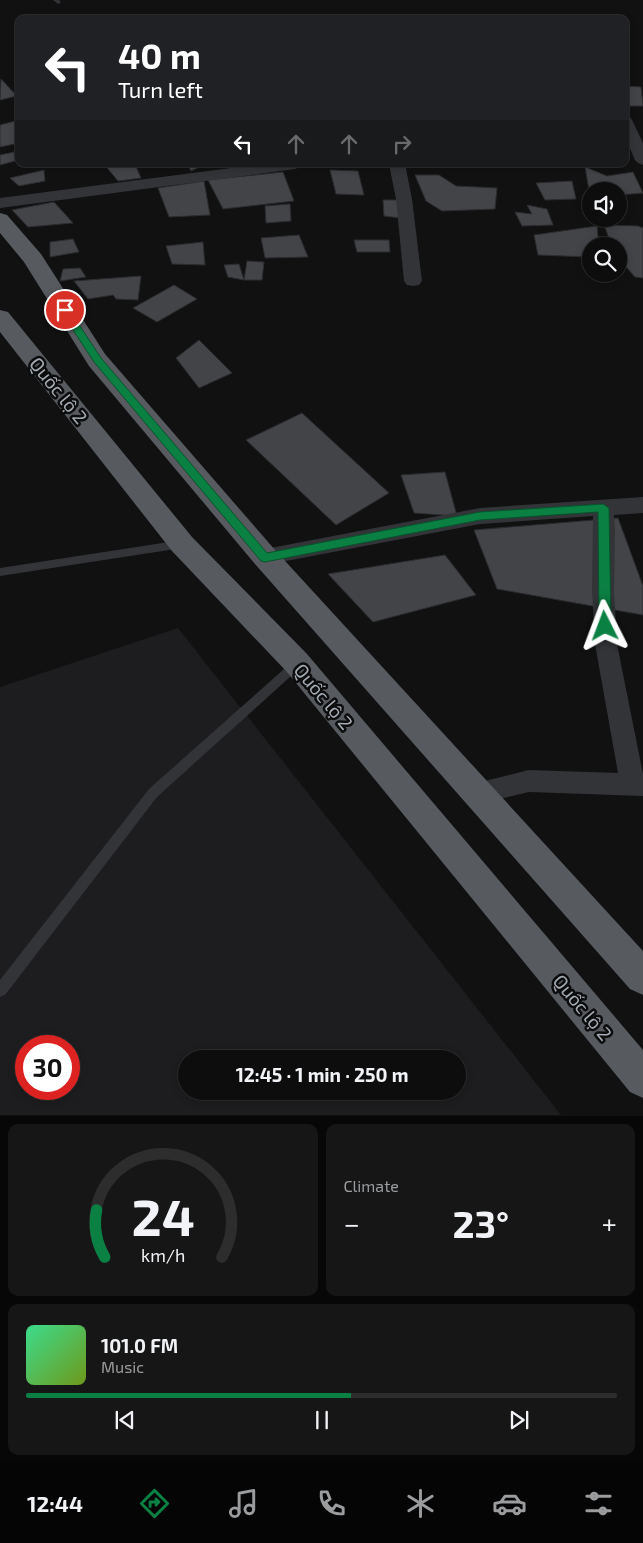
<!DOCTYPE html>
<meta charset="utf-8">
<style>
body{margin:0;font-family:"Exo 2",sans-serif;background:#161617;color:#f1f3f6;height:100vh;display:flex;flex-direction:column;font-size:19px;white-space:nowrap}
*{box-sizing:border-box;margin:0}
p{font-size:16px;color:#9a9c9e}
.icon{flex:none;width:28px;height:28px;fill:none;stroke:currentColor;stroke-width:2;stroke-linecap:round;stroke-linejoin:round}
.map{position:relative;height:1116px;overflow:hidden}
.sheet{display:flex;flex-direction:column;gap:8px;padding:8px;background:#070708;flex:1}
.sheet>*{flex:none}
.hud{position:absolute;left:15px;top:15px;width:614px;height:152px;border-radius:10px;box-shadow:0 2px 8px #0003,0 0 0 1px #2d2d2e;background:#202124;color:#fff;overflow:hidden}
.buttons{position:absolute;left:582px;top:182px;display:grid;gap:10px}
.buttons a{display:grid;place-items:center;width:45px;height:45px;border-radius:50%;background:#0d0d0e;box-shadow:0 2px 8px #0003,0 0 0 1px #2d2d2e;font-size:25px}
.speed{position:absolute;left:15px;top:1035px;display:flex;gap:10px;font-size:25px;font-weight:700;text-align:center}
.speed>*{display:grid;place-content:center;width:65px;height:65px;border-radius:50%;background:#0d0d0e;box-shadow:0 2px 8px #0003,0 0 0 1px #2d2d2e;line-height:1}
.speed .limit{border:8px solid #d22;background:#fff;color:#111}
.pin{position:absolute;display:grid;place-items:center;width:42px;height:42px;color:#fff;margin:-21px;border:2px solid #fff;border-radius:50%;box-shadow:0 1px 5px #0007}
.me{position:absolute;width:55px;margin:-28px;rotate:357deg;stroke-linejoin:round;filter:drop-shadow(0 0 4px #0008)}
.turn{display:flex;align-items:center;gap:18px;height:105px;padding:0 20px;font-size:22px}
.turn .icon{width:65px;height:65px;stroke-width:2.5}
.turn b{display:block;font-size:35px;line-height:42px}
.lanes{display:flex;align-items:center;height:48px;padding:0 20px;background:#0003;justify-content:center;gap:25px;direction:ltr}
.lanes .off{opacity:.35}
.big{font-size:38px;font-weight:700;line-height:1.1}
.sheet .card{flex:1;display:flex;flex-direction:column;justify-content:center;gap:8px;min-width:0;padding:0 18px;border-radius:10px;background:#161617}
.sheet .dial{align-items:center;gap:0}
.dial svg{height:130px;overflow:visible;fill:none;stroke:#2d2d2e;stroke-width:7;stroke-linecap:round;text-anchor:middle}
.dial text{fill:#f1f3f6;stroke:none}
.song{display:flex;align-items:center;gap:15px}
.cover{width:60px;height:60px;border-radius:8px;background:linear-gradient(135deg,hsl(150 70% 55%),hsl(80 70% 35%))}
.played{height:5px;border-radius:2px;background:linear-gradient(90deg,#0b8043 55%,#2d2d2e 55%)}
.keys{display:flex;justify-content:space-around;direction:ltr}
.heat{display:flex;justify-content:space-between;align-items:center;font-size:28px;direction:ltr}
.sheet .tiles{flex:1;display:grid;gap:8px;grid-template-columns:1fr 1fr}
.card:last-child{grid-column:span 2}
.trip{position:absolute;left:178px;top:1050px;width:288px;height:50px;border-radius:25px;background:#0d0d0e;box-shadow:0 2px 8px #0003,0 0 0 1px #2d2d2e;font-weight:700;line-height:50px;text-align:center}
.dock{display:flex;height:80px;justify-content:space-around;align-items:center;background:#050506;color:#9a9c9e}
.dock .icon{width:35px;height:35px}
.dock .current{color:#0b8043}
.dock b{font-size:22px;color:#f1f3f6}
.map>svg:first-child{display:block}
.built{fill:#1d1d1f;fill-rule:evenodd}
.building{fill:#424448;stroke:#2b2c2e}
.lines{fill:none;stroke-linecap:round;stroke-linejoin:round}
.service{fill:#323437;fill-rule:evenodd}
.minor{fill:#323437;fill-rule:evenodd}
.trunk{fill:#575a5f;fill-rule:evenodd}
.route{fill:#0b8043;stroke:#07532c}
.labels{text-anchor:middle;dominant-baseline:central;stroke-width:5;stroke-linejoin:round;paint-order:stroke}
.street-label{font-size:19px;fill:#a3aab2;stroke:#0c0c0d}
</style>
<div class="map">
<svg width="643" height="1116" viewBox="0 0 643 1116">
<rect width="100%" height="100%" fill="#111112"/>
<path class="built" d="M178,628L561,1115H0V687ZM26,1046H69V1089H26ZM186,1059H456V1091H186Z"/>
<g class="building">
<polygon points="1,79 17,96 0,100"/>
<polygon points="625,86 641,87 643,106 626,106"/>
<polygon points="19,120 19,143 0,147 0,125"/>
<polygon points="19,151 19,160 0,165 0,155"/>
<polygon points="104,164 135,164 141,178 118,181"/>
<polygon points="187,164 206,164 191,171"/>
<polygon points="585,167 607,176 633,172 643,193 619,195 619,191 591,191 590,196"/>
<polygon points="44,170 45,181 19,186 10,178"/>
<polygon points="330,170 358,171 364,195 336,194"/>
<polygon points="283,172 294,201 223,209 208,180"/>
<polygon points="415,175 439,175 456,186 497,188 495,209 442,211 426,201"/>
<polygon points="204,181 210,215 169,217 158,188"/>
<polygon points="572,181 576,199 545,200 536,183"/>
<polygon points="383,200 398,200 401,218 384,216"/>
<polygon points="54,202 73,223 28,227 12,210"/>
<polygon points="290,204 291,221 266,223 265,206"/>
<polygon points="527,205 547,209 553,225 522,226 515,212 532,214"/>
<polygon points="604,225 638,226 643,228 643,278 635,277 619,259 619,246 612,246"/>
<polygon points="597,226 599,246 591,246 591,257 538,255 534,235"/>
<polygon points="299,235 308,257 265,258 261,238"/>
<polygon points="73,239 79,252 50,257 50,242"/>
<polygon points="354,240 389,240 390,252 357,252"/>
<polygon points="203,242 205,265 172,264 166,246"/>
<polygon points="247,261 264,262 262,280 244,280"/>
<polygon points="239,264 244,280 228,277 224,265"/>
<polygon points="80,268 86,277 60,281 63,269"/>
<polygon points="141,276 138,300 116,299 113,295 88,299 74,281"/>
<polygon points="174,285 197,299 157,322 133,308"/>
<polygon points="199,340 232,373 199,388 176,358"/>
<polygon points="302,413 389,493 336,525 246,440"/>
<polygon points="445,472 457,516 414,513 401,475"/>
<polygon points="618,518 643,586 643,615 497,589 474,530"/>
<polygon points="445,555 476,595 373,622 328,574"/>
</g>
<g class="lines">
<g class="service">
<polygon points="53,0 59,0 61,2 58,4"/>
<polygon points="182,540 187,544 182,548 0,576 0,568"/>
<polygon points="297,660 301,661 302,664 301,667 157,797 5,995 0,997 0,980 149,789 293,661"/>
</g>
<g class="minor">
<polygon points="625,116 630,117 632,120 643,143 643,165 638,163 635,160 625,137"/>
<polygon points="262,164 303,164 300,167 295,169 0,208 0,198"/>
<polygon points="389,164 405,164 412,199 422,281 419,285 413,286 407,285 404,281 396,199"/>
<polygon points="643,497 643,513 614,515 615,530 614,590 617,644 643,774 643,796 529,792 478,804 469,801 466,793 469,785 529,770 618,773 595,644 592,590 593,516 480,524 265,565 257,563 254,557 257,551 265,549 480,508"/>
</g>
<g class="trunk">
<polygon points="0,213 7,215 41,254 105,354 275,550 643,951 643,995 630,989 255,564 89,366 24,262 0,233"/>
<polygon points="0,310 8,312 192,537 307,654 643,1050 643,1098 630,1092 287,672 172,551 0,332"/>
</g>
</g>
<polygon class="route" points="65,307 68,308 101,358 267,553 480,512 603,504 609,508 611,626 609,629 601,629 599,626 598,512 480,520 265,562 261,561 94,362 60,310"/>
<g class="labels">
<g class="street-label">
<text transform="translate(59 390) rotate(51)">Quốc lộ 2</text>
<text transform="translate(324 696) rotate(50)">Quốc lộ 2</text>
<text transform="translate(583 1007) rotate(50)">Quốc lộ 2</text>
</g>
</g>
</svg>
<div class="buttons">
<a><svg class="icon" aria-label="sound" viewBox="0 0 24 24"><path d="M4 9h4l5-4v14l-5-4H4zM17 9q2 3 0 6"/></svg></a>
<a><svg class="icon" aria-label="search" viewBox="0 0 24 24"><circle cx="10" cy="10" r="6"/><path d="M15 15l6 6"/></svg></a>
</div>
<div class="speed"><div class="limit">30</div></div>
<div class="pin" style="left:65px;top:310px;background:#d93025"><svg class="icon" aria-label="arrive" viewBox="0 0 24 24"><path d="M6 21V4h12l-3 4 3 4H6"/></svg></div>
<svg class="me" style="left:605px;top:626px" viewBox="-20 -20 40 40"><path d="M0-17L14 15 0 8-14 15z" fill="#0b8043" stroke="#fff" stroke-width="4"/></svg>
<div class="trip">12:45 · 1 min · 250 m</div>
<div class="hud">
<div class="turn"><svg class="icon" aria-label="left" viewBox="0 0 24 24"><path d="M17 20v-9H6M10 6l-5 5 5 5"/></svg><div><b>40 m</b>Turn left</div></div>
<div class="lanes"><svg class="icon" aria-label="left" viewBox="0 0 24 24"><path d="M17 20v-9H6M10 6l-5 5 5 5"/></svg><svg class="icon off" aria-label="ahead" viewBox="0 0 24 24"><path d="M12 20V5M6 11l6-6 6 6"/></svg><svg class="icon off" aria-label="ahead" viewBox="0 0 24 24"><path d="M12 20V5M6 11l6-6 6 6"/></svg><svg class="icon off" aria-label="right" viewBox="0 0 24 24"><path d="M7 20v-9h11M14 6l5 5-5 5"/></svg></div>
</div>
</div>
<section class="sheet">
<div class="tiles">
<div class="card dial"><svg viewBox="0 0 100 80">
<path d="M14 69A42 42 0 1 1 86 69"/>
<path d="M14 69A42 42 0 0 1 9 40" stroke="#0b8043"/>
<text x="50" y="56" font-size="32" font-weight="700">24</text>
<text x="50" y="72" font-size="11">km/h</text>
</svg></div>
<div class="card"><p>Climate</p>
<div class="heat"><a>−</a><b class="big">23°</b><a>+</a></div>
</div>
<div class="card">
<div class="song"><i class="cover"></i><div><b>101.0 FM</b><p>Music</p></div></div>
<div class="played"></div>
<div class="keys"><svg class="icon" aria-label="previous" viewBox="0 0 24 24"><path d="M18 5L8 12l10 7zM5 5v14"/></svg><svg class="icon" aria-label="pause" viewBox="0 0 24 24"><path d="M8 5v14M16 5v14"/></svg><svg class="icon" aria-label="next" viewBox="0 0 24 24"><path d="M6 5l10 7-10 7zM19 5v14"/></svg></div>
</div>
</div>
</section>
<nav class="dock">
<b>12:44</b>
<svg class="icon current" aria-label="directions" viewBox="0 0 24 24"><path d="M12 3l9 9-9 9-9-9zM9 14v-3h6M13 9l2 2-2 2"/></svg>
<svg class="icon" aria-label="music" viewBox="0 0 24 24"><path d="M9 18V5l10-2v13"/><circle cx="6" cy="18" r="3"/><circle cx="16" cy="16" r="3"/></svg>
<svg class="icon" aria-label="phone" viewBox="0 0 24 24"><path d="M5 4h4l2 5-3 2q2 4 5 5l2-3 5 2v4C11 20 4 13 5 4z"/></svg>
<svg class="icon" aria-label="climate" viewBox="0 0 24 24"><path d="M12 3v18M4 7l16 10M4 17L20 7"/></svg>
<svg class="icon" aria-label="car" viewBox="0 0 24 24"><path d="M5 17H2v-5l4-1 3-4h7l3 4 3 1v5h-3M9 17h6M6 11h13"/><circle cx="7" cy="17" r="2"/><circle cx="17" cy="17" r="2"/></svg>
<svg class="icon" aria-label="filters" viewBox="0 0 24 24"><path d="M4 7h16M4 17h16"/><circle cx="9" cy="7" r="2"/><circle cx="15" cy="17" r="2"/></svg>
</nav>
